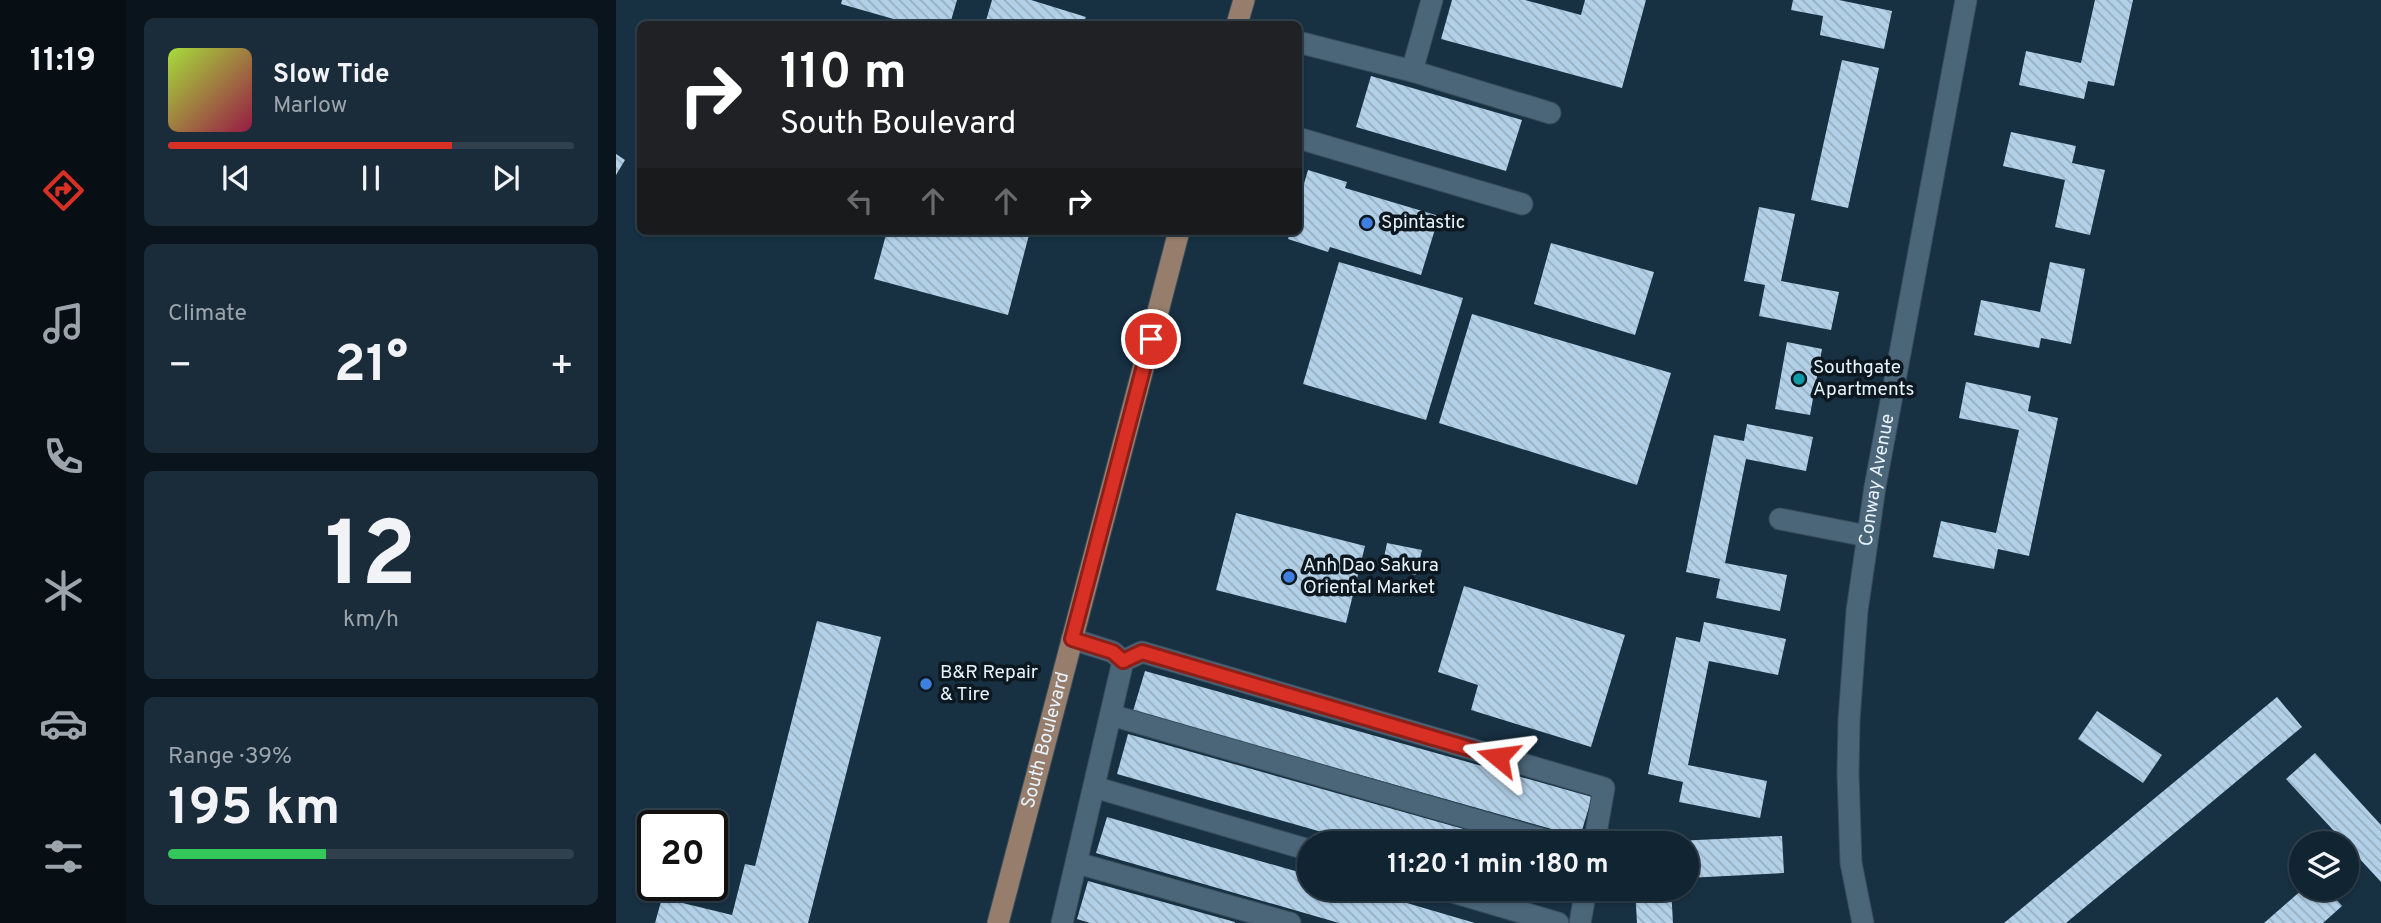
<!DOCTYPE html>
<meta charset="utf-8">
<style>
body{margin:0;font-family:Overpass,sans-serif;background:#1a2c3a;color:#f1f3f6;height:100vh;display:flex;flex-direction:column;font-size:26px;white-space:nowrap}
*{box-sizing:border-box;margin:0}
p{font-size:23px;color:#9ca4ac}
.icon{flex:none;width:38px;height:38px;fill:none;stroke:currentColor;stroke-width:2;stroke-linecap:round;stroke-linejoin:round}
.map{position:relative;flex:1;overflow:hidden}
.drawer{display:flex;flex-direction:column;gap:18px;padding:18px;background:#09141c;width:490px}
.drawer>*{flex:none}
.top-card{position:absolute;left:21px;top:21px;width:665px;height:214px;border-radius:10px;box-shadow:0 2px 5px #0004,0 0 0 2px #30414d;background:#202124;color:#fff;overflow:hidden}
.fabs{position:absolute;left:1673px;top:831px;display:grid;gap:14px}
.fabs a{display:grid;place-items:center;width:70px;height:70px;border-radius:50%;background:#112432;box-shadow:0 2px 5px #0004,0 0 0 2px #30414d;font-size:35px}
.speed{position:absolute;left:21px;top:810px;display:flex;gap:14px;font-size:35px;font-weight:700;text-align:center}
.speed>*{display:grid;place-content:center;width:91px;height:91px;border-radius:50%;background:#112432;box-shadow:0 2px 5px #0004,0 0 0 2px #30414d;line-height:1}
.speed .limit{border:4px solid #111;border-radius:10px;background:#fff;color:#111}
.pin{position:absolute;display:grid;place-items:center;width:60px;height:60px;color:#fff;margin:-30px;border:4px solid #fff;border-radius:50%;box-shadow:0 2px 7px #0007}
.me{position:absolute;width:77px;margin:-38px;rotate:286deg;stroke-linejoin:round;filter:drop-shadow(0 0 5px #0008)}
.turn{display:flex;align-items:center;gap:24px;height:147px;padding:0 28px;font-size:32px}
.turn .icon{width:91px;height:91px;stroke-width:2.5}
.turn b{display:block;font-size:49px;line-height:60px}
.lanes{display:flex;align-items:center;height:66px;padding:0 28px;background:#0003;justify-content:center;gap:35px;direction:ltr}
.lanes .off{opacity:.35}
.big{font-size:52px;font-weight:700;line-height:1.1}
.drawer .widget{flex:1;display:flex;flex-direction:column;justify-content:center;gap:10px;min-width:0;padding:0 24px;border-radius:10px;background:#1a2c3a}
.drawer .dial{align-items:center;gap:0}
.dial b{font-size:91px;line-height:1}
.song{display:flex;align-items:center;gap:21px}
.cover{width:84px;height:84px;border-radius:10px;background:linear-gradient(135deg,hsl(80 70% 55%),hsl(340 70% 35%))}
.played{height:7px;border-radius:4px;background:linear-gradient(90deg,#d93025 70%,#30414d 70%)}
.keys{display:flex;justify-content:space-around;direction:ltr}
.heat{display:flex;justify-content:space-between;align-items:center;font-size:38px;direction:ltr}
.charge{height:10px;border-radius:5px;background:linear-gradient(90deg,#34c759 39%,#30414d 0)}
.trip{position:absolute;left:681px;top:831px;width:402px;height:70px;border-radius:35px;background:#112432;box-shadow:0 2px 5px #0004,0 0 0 2px #30414d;font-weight:700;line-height:70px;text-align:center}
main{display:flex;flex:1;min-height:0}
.tab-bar{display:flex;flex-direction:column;width:126px;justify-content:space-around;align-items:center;background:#070e14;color:#9ca4ac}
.tab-bar .icon{width:49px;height:49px}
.tab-bar .current{color:#d93025}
.tab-bar b{font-size:32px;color:#f1f3f6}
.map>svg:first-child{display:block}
.building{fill:url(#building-back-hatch)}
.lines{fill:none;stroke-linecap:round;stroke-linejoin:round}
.minor-casing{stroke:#384d5b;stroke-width:23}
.major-casing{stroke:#384d5b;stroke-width:23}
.minor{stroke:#4b6579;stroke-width:21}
.major{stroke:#977e6c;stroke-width:21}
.route-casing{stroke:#8d1f18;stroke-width:18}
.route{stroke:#d93025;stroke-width:12}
.shop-dot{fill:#3f7fe0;stroke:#0c171f;stroke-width:2.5}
.culture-dot{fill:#0f9aa8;stroke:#0c171f;stroke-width:2.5}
.labels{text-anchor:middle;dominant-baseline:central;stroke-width:7;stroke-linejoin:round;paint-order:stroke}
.poi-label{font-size:19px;fill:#e8f4fd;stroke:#0c171f;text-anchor:start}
.street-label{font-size:19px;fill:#e8f4fd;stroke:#0c171f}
</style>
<main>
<nav class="tab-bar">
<b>11:19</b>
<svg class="icon current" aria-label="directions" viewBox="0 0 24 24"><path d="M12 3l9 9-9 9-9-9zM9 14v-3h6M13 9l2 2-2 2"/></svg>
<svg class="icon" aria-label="music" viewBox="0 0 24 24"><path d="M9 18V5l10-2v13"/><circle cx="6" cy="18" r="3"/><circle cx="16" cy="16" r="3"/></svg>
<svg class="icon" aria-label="phone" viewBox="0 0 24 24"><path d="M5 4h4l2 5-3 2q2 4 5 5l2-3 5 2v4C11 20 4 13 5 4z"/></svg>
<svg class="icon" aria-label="climate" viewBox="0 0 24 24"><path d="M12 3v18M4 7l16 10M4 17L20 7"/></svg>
<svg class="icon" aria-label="car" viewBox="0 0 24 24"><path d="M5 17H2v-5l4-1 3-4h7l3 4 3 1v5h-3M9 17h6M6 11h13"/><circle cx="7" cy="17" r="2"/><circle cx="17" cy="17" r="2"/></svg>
<svg class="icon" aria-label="filters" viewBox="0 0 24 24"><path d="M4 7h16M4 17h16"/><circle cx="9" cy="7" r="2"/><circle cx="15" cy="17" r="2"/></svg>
</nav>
<section class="drawer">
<div class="widget">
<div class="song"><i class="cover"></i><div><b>Slow Tide</b><p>Marlow</p></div></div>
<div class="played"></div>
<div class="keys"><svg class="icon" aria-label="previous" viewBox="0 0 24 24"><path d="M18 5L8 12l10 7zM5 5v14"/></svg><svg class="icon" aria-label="pause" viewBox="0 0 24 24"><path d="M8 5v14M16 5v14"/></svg><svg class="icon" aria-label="next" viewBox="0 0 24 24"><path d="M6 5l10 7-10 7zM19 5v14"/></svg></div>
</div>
<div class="widget"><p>Climate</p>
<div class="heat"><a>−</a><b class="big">21°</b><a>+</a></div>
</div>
<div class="widget dial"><b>12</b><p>km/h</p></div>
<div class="widget"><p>Range · 39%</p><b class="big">195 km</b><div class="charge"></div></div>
</section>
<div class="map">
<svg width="1765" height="923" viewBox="0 0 1765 923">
<defs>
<pattern id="building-back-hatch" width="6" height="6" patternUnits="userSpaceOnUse" patternTransform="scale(1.75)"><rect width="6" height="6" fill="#b2d0e7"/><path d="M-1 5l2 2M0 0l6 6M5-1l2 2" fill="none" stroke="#97aec0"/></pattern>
</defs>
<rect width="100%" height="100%" fill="#173042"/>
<g class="building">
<polygon points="226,0 341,0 334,24 295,24 225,4"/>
<polygon points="376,0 415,0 470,17 467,24 369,24"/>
<polygon points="836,0 909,0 965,15 969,0 1030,0 1006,88 825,39"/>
<polygon points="1177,0 1223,0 1276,11 1268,49 1204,35 1207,16 1175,10"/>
<polygon points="1479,0 1517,0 1498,86 1472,81 1468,99 1403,85 1410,51 1465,63"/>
<polygon points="1226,60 1263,68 1232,208 1195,200"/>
<polygon points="755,76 906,120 890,171 740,127"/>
<polygon points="1395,132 1460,146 1456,163 1489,170 1474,235 1439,227 1449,180 1387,166"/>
<polygon points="0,154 9,160 0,175"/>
<polygon points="692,170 731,182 729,188 823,216 805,275 714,247 712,252 672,239 675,231 682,231 682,204"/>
<polygon points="1143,207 1179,214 1165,281 1223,292 1215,330 1143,316 1149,285 1128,281"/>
<polygon points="271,231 414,231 392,315 258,279"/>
<polygon points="935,243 1038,272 1019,335 918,304"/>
<polygon points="723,262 847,298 810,420 687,384"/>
<polygon points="1434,262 1469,269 1455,344 1425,338 1423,348 1358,335 1365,300 1424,312"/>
<polygon points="856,314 1055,373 1021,485 823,423"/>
<polygon points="1171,342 1206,349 1194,415 1159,409"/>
<polygon points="1350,382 1415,396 1412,411 1442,418 1413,556 1382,549 1378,569 1317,557 1325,521 1380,533 1403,430 1343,418"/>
<polygon points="1131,424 1197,437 1190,471 1130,459 1109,563 1171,575 1164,611 1100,598 1104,579 1070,572 1098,435 1128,441"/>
<polygon points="620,513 749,546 730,623 600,590"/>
<polygon points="771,543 806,550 800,575 766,567"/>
<polygon points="848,586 1009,635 975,747 855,710 862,685 822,672"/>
<polygon points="201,621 265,637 192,923 39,923 46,898 116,915 129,864 139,866"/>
<polygon points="1088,622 1170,639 1162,675 1093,661 1072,765 1151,781 1144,818 1063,802 1067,782 1032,774 1060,637 1084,642"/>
<polygon points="529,671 976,797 964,837 517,711"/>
<polygon points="1661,697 1686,727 1450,923 1388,923"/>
<polygon points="1481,711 1546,755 1527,783 1462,739"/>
<polygon points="512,734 897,843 897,844 748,844 501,774"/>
<polygon points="1699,753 1765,825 1765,882 1670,779"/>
<polygon points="491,817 693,875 693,889 743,889 859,923 723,923 480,853"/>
<polygon points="1166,836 1168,873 1071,878 1071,844 1061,844 1061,841"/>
<polygon points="472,881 619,922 619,923 474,923 461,919"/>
<polygon points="912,889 950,889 947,899"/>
<polygon points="1019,889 1055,889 1057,923 1021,923"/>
<polygon points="1687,889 1711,889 1726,906 1707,923 1648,923"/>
</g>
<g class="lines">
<g class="minor-casing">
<g id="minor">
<polyline points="682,42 796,71 816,0"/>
<polyline points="796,71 934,113"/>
<polyline points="682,138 906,204"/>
<polyline points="1164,519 1251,536"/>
<polyline points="507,661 526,652 988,788 978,844"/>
<polyline points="495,715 943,844"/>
<polyline points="478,787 693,850"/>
<polyline points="461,863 674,923"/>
<polyline points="826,889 942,923"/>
<polyline points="446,923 507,661 497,652 456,639"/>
<polyline points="964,923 970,889"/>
<path id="s1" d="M1247,923L1235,863L1232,774L1233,720L1241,611L1259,487L1350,0"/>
</g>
</g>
<g class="major-casing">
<g id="major">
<polyline points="621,24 628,0"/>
<path id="s2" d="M382,923L563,231"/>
</g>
</g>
<use href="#minor" class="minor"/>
<use href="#major" class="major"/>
</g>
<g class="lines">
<g class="route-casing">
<polyline id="route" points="535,339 456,639 497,652 507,661 526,652 882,757"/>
</g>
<use href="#route" class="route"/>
</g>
<g class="shop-dot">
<circle cx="751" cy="223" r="7"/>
<circle cx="673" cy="577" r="7"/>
<circle cx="310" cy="684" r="7"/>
</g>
<circle class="culture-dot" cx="1183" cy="379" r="7"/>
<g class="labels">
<g class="poi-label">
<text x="765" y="223">Spintastic</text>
<text x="1197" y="368">Southgate<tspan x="1197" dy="22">Apartments</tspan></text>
<text x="687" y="566">Anh Dao Sakura<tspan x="687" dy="22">Oriental Market</tspan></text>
<text x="324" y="673">B&amp;R Repair<tspan x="324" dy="22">&amp; Tire</tspan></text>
</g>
<g class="street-label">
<text stroke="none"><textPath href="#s1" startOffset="446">Conway Avenue</textPath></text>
<text stroke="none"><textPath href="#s2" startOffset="189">South Boulevard</textPath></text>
</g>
</g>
</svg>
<div class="fabs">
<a><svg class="icon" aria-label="layers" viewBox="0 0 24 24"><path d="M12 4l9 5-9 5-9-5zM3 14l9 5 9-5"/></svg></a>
</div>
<div class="speed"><div class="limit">20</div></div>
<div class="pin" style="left:535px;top:339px;background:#d93025"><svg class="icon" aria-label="arrive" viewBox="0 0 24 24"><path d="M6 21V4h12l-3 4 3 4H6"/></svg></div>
<svg class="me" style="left:882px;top:757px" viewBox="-20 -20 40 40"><path d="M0-17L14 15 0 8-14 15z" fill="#d93025" stroke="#fff" stroke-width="4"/></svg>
<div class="trip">11:20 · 1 min · 180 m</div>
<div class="top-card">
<div class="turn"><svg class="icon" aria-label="right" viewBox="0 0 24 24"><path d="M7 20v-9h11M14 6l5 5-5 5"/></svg><div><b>110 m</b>South Boulevard</div></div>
<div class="lanes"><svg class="icon off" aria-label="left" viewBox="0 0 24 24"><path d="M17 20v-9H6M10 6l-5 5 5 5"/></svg><svg class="icon off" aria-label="ahead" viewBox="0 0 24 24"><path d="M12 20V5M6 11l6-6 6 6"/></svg><svg class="icon off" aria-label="ahead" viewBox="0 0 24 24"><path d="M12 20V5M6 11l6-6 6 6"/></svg><svg class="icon" aria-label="right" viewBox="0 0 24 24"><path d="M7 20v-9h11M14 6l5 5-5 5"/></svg></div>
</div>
</div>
</main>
